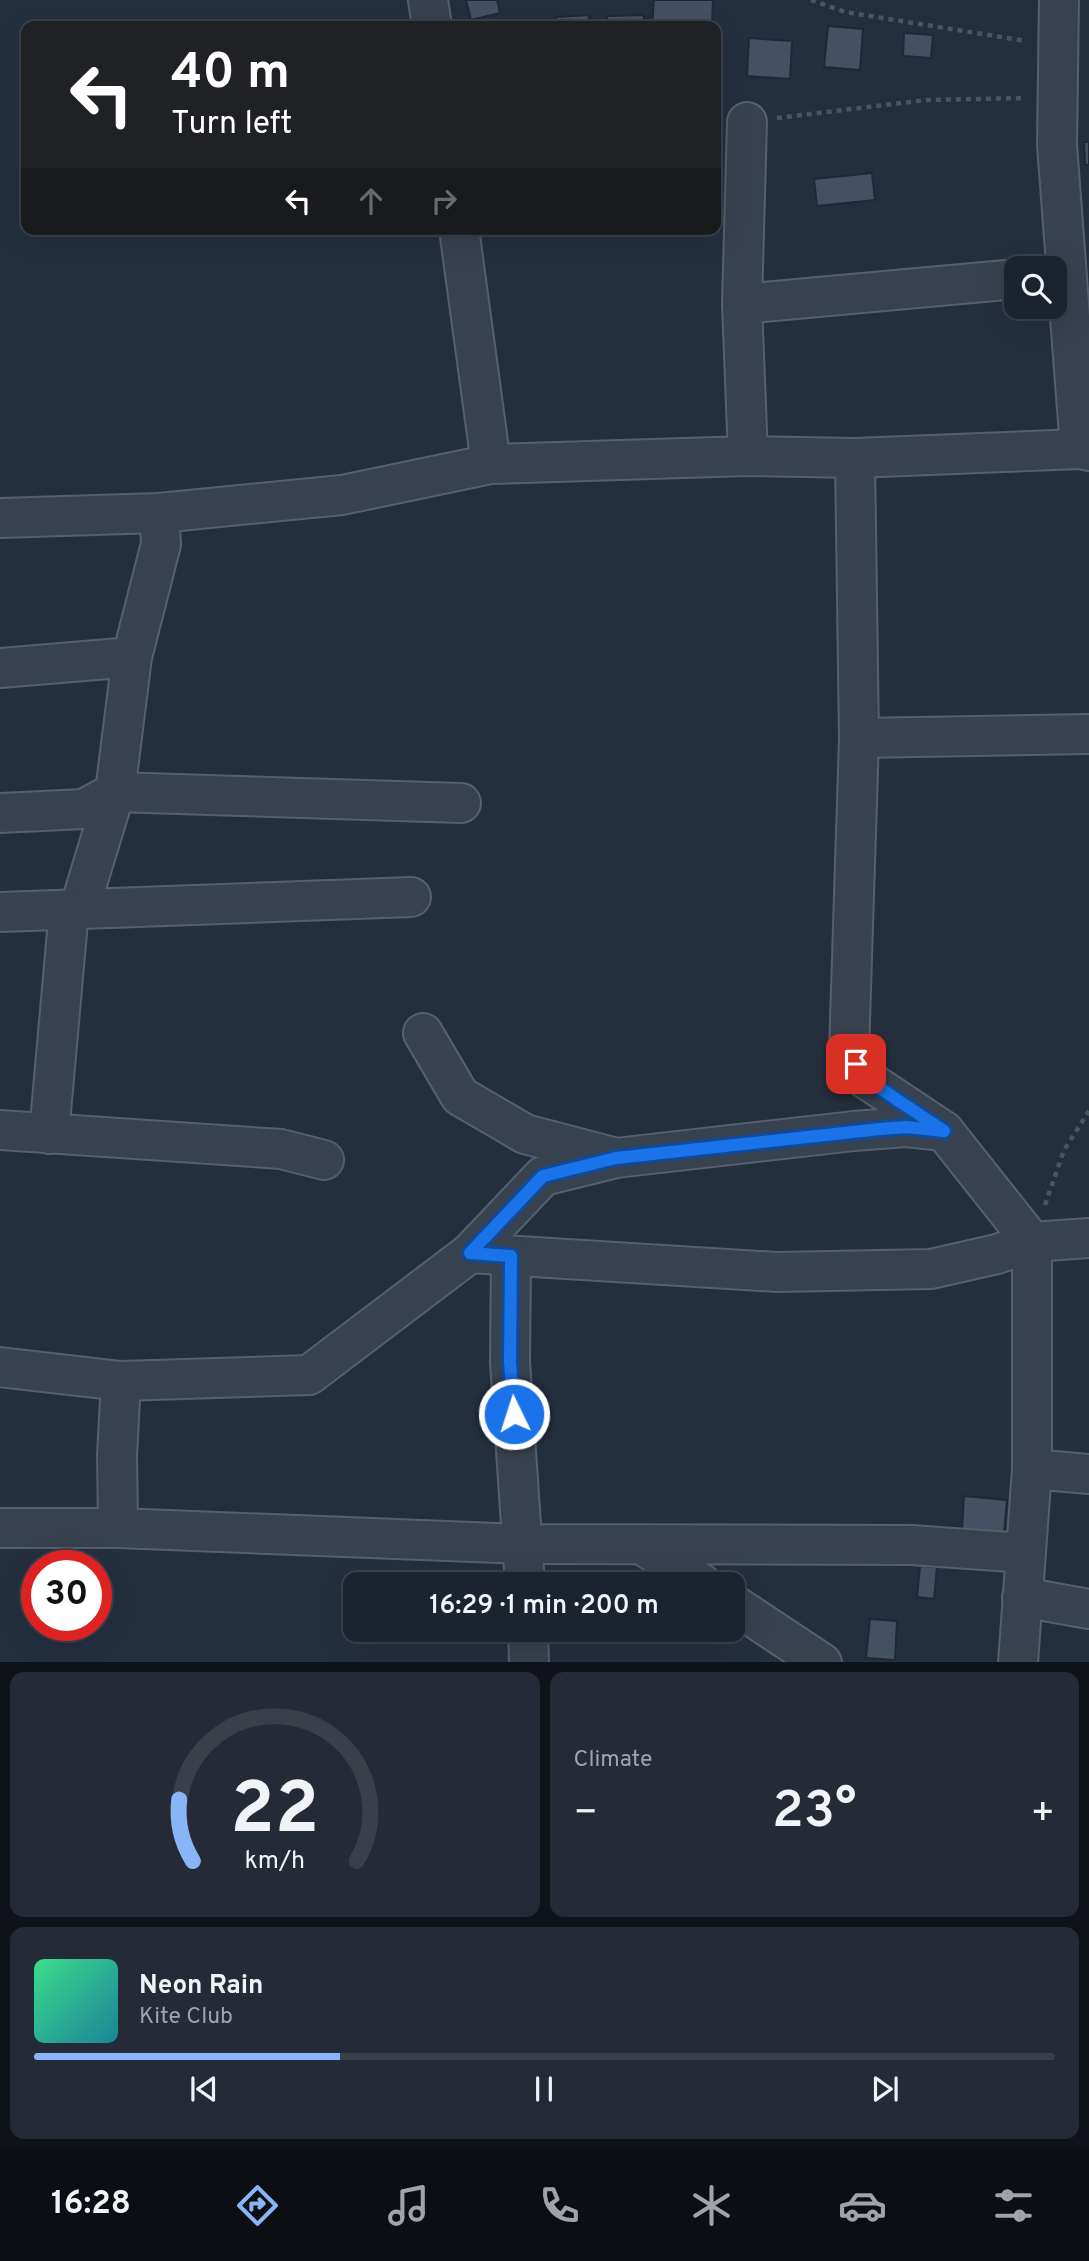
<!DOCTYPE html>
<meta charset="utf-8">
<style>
body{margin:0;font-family:Overpass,sans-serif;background:#242b36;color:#f1f3f6;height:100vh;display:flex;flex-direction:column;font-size:26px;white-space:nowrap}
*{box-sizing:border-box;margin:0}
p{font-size:23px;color:#a0a4aa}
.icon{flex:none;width:38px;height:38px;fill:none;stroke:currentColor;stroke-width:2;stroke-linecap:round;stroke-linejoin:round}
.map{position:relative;height:1662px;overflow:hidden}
.details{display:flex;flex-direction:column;gap:10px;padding:10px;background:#0f1319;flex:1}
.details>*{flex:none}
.top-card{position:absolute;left:21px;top:21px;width:700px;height:214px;border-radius:14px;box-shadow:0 7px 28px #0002,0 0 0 2px #39404a;background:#202124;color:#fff;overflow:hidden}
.tools{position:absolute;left:1004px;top:256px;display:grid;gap:14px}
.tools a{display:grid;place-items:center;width:63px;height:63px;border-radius:14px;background:#1b232e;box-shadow:0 7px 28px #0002,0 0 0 2px #39404a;font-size:35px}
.speed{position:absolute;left:21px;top:1550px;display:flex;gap:14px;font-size:35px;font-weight:700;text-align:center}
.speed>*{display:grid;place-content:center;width:91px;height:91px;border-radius:50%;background:#1b232e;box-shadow:0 7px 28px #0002,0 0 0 2px #39404a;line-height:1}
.speed .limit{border:10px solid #d22;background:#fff;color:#111}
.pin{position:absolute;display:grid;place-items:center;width:60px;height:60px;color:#fff;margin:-30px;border-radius:14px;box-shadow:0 4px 10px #0006}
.me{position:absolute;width:77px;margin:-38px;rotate:356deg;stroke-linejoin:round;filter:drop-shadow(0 0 5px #0008)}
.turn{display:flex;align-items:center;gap:24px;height:147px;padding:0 35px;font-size:32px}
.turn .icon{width:91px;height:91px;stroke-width:2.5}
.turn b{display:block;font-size:49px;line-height:60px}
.lanes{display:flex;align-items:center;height:66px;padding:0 35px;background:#0003;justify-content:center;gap:35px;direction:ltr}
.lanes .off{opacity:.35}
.big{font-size:52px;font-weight:600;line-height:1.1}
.details .widget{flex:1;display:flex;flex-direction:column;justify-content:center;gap:10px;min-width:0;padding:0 24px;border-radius:14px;background:#242b36}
.details .dial{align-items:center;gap:0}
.dial svg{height:182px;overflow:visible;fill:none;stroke:#39404a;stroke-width:7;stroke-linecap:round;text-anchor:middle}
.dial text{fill:#f1f3f6;stroke:none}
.song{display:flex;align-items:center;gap:21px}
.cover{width:84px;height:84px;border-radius:10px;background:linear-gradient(135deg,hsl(150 70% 55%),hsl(190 70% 35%))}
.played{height:7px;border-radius:4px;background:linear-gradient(90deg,#8ab4f8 30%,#39404a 30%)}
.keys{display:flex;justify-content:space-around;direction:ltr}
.heat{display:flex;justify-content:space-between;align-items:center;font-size:38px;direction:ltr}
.details .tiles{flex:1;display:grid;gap:10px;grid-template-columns:1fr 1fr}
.widget:last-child{grid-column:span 2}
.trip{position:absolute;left:343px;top:1572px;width:402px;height:70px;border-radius:14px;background:#1b232e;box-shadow:0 7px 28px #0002,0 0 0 2px #39404a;font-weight:600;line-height:70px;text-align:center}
.tab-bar{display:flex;height:112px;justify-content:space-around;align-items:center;background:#0b0e12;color:#a0a4aa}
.tab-bar .icon{width:49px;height:49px}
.tab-bar .on{color:#8ab4f8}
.tab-bar b{font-size:32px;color:#f1f3f6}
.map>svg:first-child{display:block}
.building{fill:#455162;stroke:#1f2835;stroke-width:2}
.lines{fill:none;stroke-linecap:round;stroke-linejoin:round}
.minor-casing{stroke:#565f6c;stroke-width:42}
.path{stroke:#44595c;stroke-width:4.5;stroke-dasharray:5 5;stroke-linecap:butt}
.minor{stroke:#38414e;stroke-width:38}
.route-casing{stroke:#114b97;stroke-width:18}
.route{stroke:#1a73e8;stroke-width:12}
</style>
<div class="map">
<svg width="1089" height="1663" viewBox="0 0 1089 1663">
<rect width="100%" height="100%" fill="#242f3e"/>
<g class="building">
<polygon points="466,0 497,0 500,13 471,20"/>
<polygon points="654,0 713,0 712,26 652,26"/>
<polygon points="589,15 589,26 557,26 556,17"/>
<polygon points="644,15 644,26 607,26 607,16"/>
<polygon points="828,26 863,29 860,70 824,67"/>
<polygon points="904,33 933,35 931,58 903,56"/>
<polygon points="749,38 792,41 790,79 747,76"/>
<polygon points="1084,142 1089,142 1089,165 1085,165"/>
<polygon points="872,173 875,200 817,206 814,179"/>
<polygon points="964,1496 1007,1500 1004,1534 962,1530"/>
<polygon points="920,1566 937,1567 934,1599 917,1597"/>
<polygon points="870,1619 897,1621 895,1660 866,1658"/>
</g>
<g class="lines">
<g class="minor-casing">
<g id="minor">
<polyline points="428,0 432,26"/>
<polyline points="1059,0 1057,145 1080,449"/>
<polyline points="747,122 742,304 748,456"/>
<polyline points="459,229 491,464"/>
<polyline points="742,304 1017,279"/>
<polyline points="855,458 859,738 849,1052 863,1077 944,1131 1032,1242 1032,1469 1018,1663"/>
<polyline points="0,518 159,513 342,495 491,464 748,456 855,458 1080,449 1089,451"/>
<polyline points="0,668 132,657"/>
<polyline points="859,738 1089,734"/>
<polyline points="0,813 84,809 115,792 461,803"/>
<polyline points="79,910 115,792 132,657 161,544 159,513"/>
<polyline points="0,912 411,897"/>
<polyline points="423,1033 460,1096 525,1134 613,1157"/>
<polyline points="0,1130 281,1149 324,1160"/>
<polyline points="49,1134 69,910"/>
<polyline points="470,1253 777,1272 931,1269 997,1254 1032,1242 1089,1238"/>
<polyline points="511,1256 510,1362 525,1584"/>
<polyline points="0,1367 121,1381 309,1375 470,1253 543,1176 616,1158 854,1131 906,1127 944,1131"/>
<polyline points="1032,1469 1089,1474"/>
<polyline points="0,1528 118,1528 523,1544 911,1545 1025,1553"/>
<polyline points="118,1528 117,1455 121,1381"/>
<polyline points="644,1546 702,1584"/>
<polyline points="1022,1597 1089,1609"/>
<polyline points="733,1604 822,1663"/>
<polyline points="528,1629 529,1663"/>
</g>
</g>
<g class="path">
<polyline points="811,0 845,12 1026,41"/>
<polyline points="777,118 926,100 1026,98"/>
<polyline points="1045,1205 1064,1150 1089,1111"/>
</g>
<use href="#minor" class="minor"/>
</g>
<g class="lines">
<g class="route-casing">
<polyline id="route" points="514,1414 510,1362 511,1256 470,1253 543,1176 616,1158 880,1129 906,1127 944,1131 863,1077 856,1064"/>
</g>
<use href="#route" class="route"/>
</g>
</svg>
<div class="tools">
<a><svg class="icon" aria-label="search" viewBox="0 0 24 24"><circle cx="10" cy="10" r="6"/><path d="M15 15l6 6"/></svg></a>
</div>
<div class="speed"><div class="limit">30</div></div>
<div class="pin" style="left:856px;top:1064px;background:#d93025"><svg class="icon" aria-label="arrive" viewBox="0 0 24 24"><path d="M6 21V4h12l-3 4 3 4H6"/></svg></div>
<svg class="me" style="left:514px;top:1414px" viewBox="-20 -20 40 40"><circle r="17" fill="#1a73e8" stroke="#fff" stroke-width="3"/><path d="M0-11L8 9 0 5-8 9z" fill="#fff"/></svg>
<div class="trip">16:29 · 1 min · 200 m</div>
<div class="top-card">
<div class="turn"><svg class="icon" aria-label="left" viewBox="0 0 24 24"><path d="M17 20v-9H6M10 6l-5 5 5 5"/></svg><div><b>40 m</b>Turn left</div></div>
<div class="lanes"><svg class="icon" aria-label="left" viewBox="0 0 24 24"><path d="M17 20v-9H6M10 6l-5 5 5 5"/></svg><svg class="icon off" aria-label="ahead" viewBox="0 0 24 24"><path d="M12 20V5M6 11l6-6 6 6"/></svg><svg class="icon off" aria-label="right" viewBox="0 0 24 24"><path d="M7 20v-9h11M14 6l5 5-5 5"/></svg></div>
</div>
</div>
<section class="details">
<div class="tiles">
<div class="widget dial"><svg viewBox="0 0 100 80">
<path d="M14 69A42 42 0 1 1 86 69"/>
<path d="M14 69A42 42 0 0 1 8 42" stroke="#8ab4f8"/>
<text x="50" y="56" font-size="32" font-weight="700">22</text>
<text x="50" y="72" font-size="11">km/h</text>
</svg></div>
<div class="widget"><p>Climate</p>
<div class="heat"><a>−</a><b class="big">23°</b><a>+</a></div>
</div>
<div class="widget">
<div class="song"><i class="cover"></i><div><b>Neon Rain</b><p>Kite Club</p></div></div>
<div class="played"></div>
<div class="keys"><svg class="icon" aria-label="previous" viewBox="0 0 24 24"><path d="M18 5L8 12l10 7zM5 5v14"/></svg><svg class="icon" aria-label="pause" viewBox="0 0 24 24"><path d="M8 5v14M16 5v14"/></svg><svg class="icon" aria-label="next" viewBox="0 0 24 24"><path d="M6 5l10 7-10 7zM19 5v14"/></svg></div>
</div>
</div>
</section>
<nav class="tab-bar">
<b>16:28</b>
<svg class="icon on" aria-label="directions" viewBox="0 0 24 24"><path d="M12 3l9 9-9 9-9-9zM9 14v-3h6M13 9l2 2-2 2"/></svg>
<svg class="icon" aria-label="music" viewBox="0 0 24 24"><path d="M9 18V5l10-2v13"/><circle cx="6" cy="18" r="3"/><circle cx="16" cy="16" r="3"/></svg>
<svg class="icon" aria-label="phone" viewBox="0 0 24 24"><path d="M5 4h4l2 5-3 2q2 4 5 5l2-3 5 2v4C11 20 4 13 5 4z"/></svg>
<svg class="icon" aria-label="climate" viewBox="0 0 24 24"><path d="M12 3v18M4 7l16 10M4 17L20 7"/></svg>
<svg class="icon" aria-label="car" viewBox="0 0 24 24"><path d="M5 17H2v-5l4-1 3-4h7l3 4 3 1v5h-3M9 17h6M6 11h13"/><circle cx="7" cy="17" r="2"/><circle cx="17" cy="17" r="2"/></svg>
<svg class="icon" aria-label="filters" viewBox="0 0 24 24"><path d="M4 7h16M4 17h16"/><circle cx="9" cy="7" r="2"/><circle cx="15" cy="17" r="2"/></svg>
</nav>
